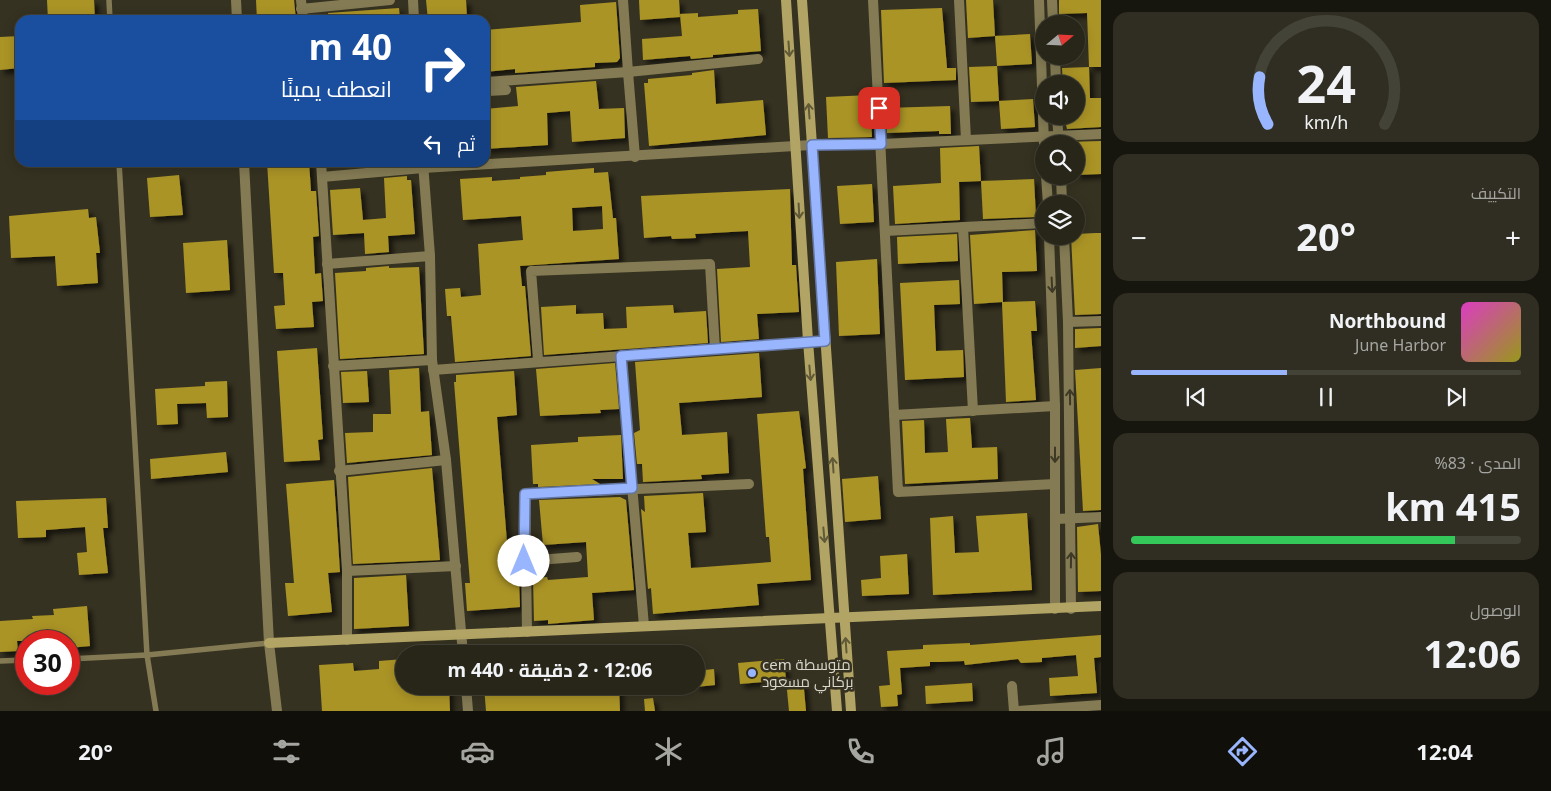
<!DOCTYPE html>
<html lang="ar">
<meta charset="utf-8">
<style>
body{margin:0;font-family:"Noto Sans",Cairo,sans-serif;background:#302e22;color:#f1f3f6;direction:rtl;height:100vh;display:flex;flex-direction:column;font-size:19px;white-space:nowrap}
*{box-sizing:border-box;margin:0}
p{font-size:16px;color:#a5a5a2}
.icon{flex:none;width:28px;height:28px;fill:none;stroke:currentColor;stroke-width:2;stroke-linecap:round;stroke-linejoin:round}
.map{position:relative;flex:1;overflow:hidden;direction:ltr}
.panel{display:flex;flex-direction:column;gap:12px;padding:12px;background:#16150e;width:450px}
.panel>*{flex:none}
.top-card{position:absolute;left:15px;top:15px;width:475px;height:152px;border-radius:15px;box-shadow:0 2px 12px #0003,0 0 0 1px #444338;direction:rtl;background:#1a4fa0;color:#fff;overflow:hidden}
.needle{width:32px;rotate:71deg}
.tools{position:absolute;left:1035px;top:15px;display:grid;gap:10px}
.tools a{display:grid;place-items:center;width:50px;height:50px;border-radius:50%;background:#282619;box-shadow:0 2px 12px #0003,0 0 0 1px #444338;font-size:25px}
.speed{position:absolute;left:15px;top:630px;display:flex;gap:10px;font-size:25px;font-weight:700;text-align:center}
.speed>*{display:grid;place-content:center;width:65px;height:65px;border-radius:50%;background:#282619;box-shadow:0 2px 12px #0003,0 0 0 1px #444338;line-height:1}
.speed .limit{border:8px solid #d22;background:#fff;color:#111}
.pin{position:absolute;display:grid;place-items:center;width:42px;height:42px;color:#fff;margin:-21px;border-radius:10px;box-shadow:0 2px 8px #0006}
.me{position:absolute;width:55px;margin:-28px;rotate:0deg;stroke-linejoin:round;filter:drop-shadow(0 0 4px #0008)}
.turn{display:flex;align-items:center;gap:18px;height:105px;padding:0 15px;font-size:22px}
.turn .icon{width:65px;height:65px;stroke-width:2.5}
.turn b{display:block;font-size:35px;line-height:42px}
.then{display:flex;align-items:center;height:48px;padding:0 15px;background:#0003;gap:10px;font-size:19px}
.big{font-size:38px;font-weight:700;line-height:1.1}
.panel .widget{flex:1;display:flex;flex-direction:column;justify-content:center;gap:8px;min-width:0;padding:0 18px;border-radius:15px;background:#302e22}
.panel .dial{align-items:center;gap:0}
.dial svg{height:130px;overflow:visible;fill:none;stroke:#444338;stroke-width:7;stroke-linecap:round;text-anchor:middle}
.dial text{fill:#f1f3f6;stroke:none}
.song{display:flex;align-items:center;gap:15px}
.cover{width:60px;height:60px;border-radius:8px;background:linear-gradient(135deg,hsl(310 70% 55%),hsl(60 70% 35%))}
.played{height:5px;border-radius:2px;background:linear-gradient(90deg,#98b5fd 40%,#444338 40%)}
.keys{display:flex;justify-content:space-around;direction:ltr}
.heat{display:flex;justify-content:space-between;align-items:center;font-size:28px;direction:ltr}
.charge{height:8px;border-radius:4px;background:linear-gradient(90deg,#34c759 83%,#444338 0)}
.trip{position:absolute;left:395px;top:645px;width:310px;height:50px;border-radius:25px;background:#282619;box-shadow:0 2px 12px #0003,0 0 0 1px #444338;font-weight:700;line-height:50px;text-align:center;direction:rtl}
.menu{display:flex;height:80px;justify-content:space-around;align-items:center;background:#100f0a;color:#a5a5a2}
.menu .icon{width:35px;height:35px}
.menu .current{color:#98b5fd}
.menu b{font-size:22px;color:#f1f3f6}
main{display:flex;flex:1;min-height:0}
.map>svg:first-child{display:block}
.building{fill:#ab9426;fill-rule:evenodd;filter:url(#shadow)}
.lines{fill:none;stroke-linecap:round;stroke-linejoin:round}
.service{stroke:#847b54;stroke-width:5.5}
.minor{stroke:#847b54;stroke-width:10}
.tertiary{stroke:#847b54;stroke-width:10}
.secondary{stroke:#b2a464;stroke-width:10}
.oneway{stroke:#615a38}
.oneway2{stroke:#3e3926}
.route-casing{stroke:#6376a4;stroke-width:12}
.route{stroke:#98b5fd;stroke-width:9}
.poi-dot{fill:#98b5fd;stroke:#363221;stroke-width:2}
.labels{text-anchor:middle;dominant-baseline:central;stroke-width:5;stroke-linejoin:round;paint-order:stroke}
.poi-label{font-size:15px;fill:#dad8cd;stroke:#363221;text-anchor:start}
</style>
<main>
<section class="panel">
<div class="widget dial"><svg viewBox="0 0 100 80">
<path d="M14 69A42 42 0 1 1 86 69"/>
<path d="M14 69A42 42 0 0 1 9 40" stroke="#98b5fd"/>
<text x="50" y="56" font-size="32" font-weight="700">24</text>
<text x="50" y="72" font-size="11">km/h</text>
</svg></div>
<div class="widget"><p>التكييف</p>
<div class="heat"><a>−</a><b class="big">20°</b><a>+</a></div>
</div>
<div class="widget">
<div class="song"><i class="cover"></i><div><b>Northbound</b><p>June Harbor</p></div></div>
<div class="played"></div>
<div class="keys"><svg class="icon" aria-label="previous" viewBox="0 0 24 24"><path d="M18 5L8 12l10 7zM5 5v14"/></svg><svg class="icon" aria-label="pause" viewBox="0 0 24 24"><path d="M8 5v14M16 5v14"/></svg><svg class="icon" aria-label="next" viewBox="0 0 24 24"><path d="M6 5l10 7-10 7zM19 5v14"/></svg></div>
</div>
<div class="widget"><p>المدى · 83%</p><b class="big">415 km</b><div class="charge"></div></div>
<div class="widget"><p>الوصول</p><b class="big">12:06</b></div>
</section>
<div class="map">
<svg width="1101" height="711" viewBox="0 0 1101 711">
<defs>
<filter id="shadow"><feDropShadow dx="4.5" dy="4.5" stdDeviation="2.5" flood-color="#0009"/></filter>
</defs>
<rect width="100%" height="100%" fill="#363221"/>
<g class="building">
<polygon points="47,0 94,0 95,20 48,20"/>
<polygon points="256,0 294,0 296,20 257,20"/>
<polygon points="426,0 466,0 467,18 428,20"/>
<polygon points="639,0 679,0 680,17 640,20"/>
<polygon points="966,0 993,0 995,36 968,38"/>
<polygon points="1059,0 1101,0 1101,67 1089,67 1087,13 1059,14"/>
<polygon points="616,2 620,58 617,62 595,63 595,67 515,73 515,69 485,72 485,30 581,22 580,5"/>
<polygon points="399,8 400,20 329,20 328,13"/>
<polygon points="942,8 947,68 956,68 956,80 884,83 881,10"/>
<polygon points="758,9 761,51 713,55 713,57 691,59 690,56 643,60 642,39 682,36 680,14 698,13 698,17 738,14 738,10"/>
<polygon points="1030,34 1032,64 997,66 995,36"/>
<polygon points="20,36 19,68 0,70 0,37"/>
<polygon points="997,66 999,101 971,102 969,67"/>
<polygon points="1089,67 1090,98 1101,98 1101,127 1067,129 1064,116 1076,116 1076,84 1063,84 1062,68"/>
<polygon points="714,70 716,104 763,100 766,135 649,146 644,83 648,83 648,79 692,75 692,73"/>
<polygon points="596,81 599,109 624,108 625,138 572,142 570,111 547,113 548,145 485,149 485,109 518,106 516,87"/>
<polygon points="870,95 872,137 828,138 826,97"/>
<polygon points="1033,99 1035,127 1001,129 999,101"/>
<polygon points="950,106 951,134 939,134 939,131 887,133 885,108"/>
<polygon points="1101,141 1101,174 1076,175 1076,144 1067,142"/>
<polygon points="979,146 981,181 959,182 960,220 895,224 893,186 941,183 940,148"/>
<polygon points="267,162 309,162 311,191 316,191 319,236 313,237 315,274 321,273 323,301 312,302 314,327 276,329 274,306 285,305 283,273 274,273"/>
<path d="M594,168V173L608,172L613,218H616L619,259L520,266L522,286H525L531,356L455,362L451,316H447L445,289L460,288L461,297L481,295L478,244L523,240L521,216L463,220L460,179L492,177V181L520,179V177L546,175V172ZM602,206L603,229L573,231L572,208Z"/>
<polygon points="179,175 183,215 150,217 147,178"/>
<polygon points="407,176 407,180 411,180 415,234 388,236 389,252 365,254 364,233 333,235 330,190 360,188 363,220 386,218 384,178"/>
<polygon points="1034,179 1036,217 983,219 981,181"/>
<polygon points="872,184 874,222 840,224 837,186"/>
<polygon points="790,189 792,265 796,265 799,312 757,314 759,339 721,342 717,269 750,267 748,231 695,234 696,238 672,239 671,236 644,238 641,196"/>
<polygon points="88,209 89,218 96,217 100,253 96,253 98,283 57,286 55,256 11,258 9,216"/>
<polygon points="1035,230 1037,271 1002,272 1003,302 1035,301 1037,331 1031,331 1036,400 1006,402 1002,302 974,304 970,235"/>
<polygon points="1096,233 1101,233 1101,314 1075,315 1071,236 1076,236 1076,234"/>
<polygon points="957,234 958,261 898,264 897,237"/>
<polygon points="227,240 230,290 186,293 183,243"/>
<polygon points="877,259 880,334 839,336 836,262"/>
<polygon points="389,266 389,268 419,267 424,354 340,359 335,273 366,271 366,268"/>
<polygon points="959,280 960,304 934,305 936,351 963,350 964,377 905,380 900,283"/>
<polygon points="576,305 576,314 603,313 604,329 627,328 626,307 673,305 674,313 706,311 708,343 544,355 541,307"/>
<polygon points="1101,328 1101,346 1075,348 1075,329"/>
<polygon points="317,348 323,439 318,440 320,460 284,462 277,351"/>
<polygon points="759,353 762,397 679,403 682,435 727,432 729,473 701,475 702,479 643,482 642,464 637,464 634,433 640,430 635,362"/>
<polygon points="615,363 619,409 600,410 601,413 540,416 536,369"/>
<polygon points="419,368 421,412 429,411 432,455 347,463 345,433 373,432 373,414 391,414 389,370"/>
<polygon points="1101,368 1101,510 1083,511 1075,370"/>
<polygon points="367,371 369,402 343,403 341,372"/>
<polygon points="514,371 517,415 497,417 510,580 519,579 520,607 467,611 465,583 470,583 454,382 456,382 456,375"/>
<polygon points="227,381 228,417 207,418 206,403 177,404 178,424 157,425 155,389 205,386 205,382"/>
<polygon points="799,411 806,468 803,469 811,580 757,584 759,605 653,614 651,588 648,589 641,509 645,512 644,496 703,493 706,532 688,533 691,568 771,562 769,537 766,537 757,414"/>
<polygon points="970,418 972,448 997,447 998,479 905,484 902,421 924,420 925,453 948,452 946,419"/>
<polygon points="621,435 623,479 592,479 600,484 538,487 538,484 533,484 531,445 578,442 578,437"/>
<polygon points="226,452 228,472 151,479 150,459"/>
<polygon points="432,468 440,560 353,564 348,477"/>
<polygon points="878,476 881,519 845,522 842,479"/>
<polygon points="334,480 340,572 328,573 332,612 288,616 285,583 294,583 286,484"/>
<polygon points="620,497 626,500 634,590 592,593 594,620 548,624 548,620 534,621 533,578 547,577 548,580 588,577 586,542 543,545 539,500"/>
<polygon points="106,498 108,528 103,528 108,573 79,575 77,553 87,552 85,527 46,530 46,537 18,538 16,501"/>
<polygon points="1027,513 1032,590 933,595 930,518 953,516 955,553 979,552 976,516"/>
<polygon points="1098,524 1101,555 1101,591 1078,592 1077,527"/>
<polygon points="907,554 909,594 862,596 861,580 881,578 880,556"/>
<polygon points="406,575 409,626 354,629 354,578"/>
<polygon points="87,606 90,646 69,648 69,641 17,641 18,651 0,652 0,621 33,619 32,616 54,615 53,609"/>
<polygon points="1101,635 1101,657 1094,658 1097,693 1050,696 1049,678 1078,676 1076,655 1042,658 1042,662 1021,663 1018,659 965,665 964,661 940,662 930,662 930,666 900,668 902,694 897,695 898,706 881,707 879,686 890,685 887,651 923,649 923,645 970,643 970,645"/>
<polygon points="404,659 404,686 449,686 450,711 322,711 319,665 353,663 354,671 379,669 379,661"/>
<polygon points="784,659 786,680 740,684 738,663"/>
<polygon points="714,669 715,685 696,687 696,671"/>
<polygon points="803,678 806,711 789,711 786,680"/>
<polygon points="972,683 973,701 926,704 925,686"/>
<polygon points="484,686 619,686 620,711 486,711"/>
<polygon points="653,698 655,711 645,711 644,699"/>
</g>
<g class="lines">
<g class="service">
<polyline points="109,0 110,20"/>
<polyline points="119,162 147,655 269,643"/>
<polyline points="69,659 147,655 156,711"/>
<polyline points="0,661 26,660"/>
</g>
<g class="minor">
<polyline points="301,0 303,20"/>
<polyline points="413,0 414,20"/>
<polyline points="623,0 628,72 758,59"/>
<polyline points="873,0 898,492 1055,484"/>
<polyline points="959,0 966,140"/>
<polyline points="1039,0 1044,144"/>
<polyline points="1052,0 1053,24"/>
<polyline points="301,9 390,0"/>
<polyline points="1055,56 1056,84"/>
<polyline points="506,90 488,91 487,82 628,72 635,157"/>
<polyline points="1057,116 1059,144"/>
<polyline points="321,162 347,571 347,640"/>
<polyline points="423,163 430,256 432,360 446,460 463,654"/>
<polyline points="1046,176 1048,204"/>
<polyline points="1061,176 1062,204"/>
<polyline points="322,177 423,168 811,145 881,144 1101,134"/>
<polyline points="963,227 973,411"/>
<polyline points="885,231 1044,223"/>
<polyline points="1049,236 1055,406 1055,609"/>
<polyline points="1064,236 1068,322 1071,609"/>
<polyline points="327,264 430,256"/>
<polyline points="1068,322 1101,321"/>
<polyline points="621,356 644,626"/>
<polyline points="538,360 531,271 710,264 715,350"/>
<polyline points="333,366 432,360"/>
<polyline points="433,370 825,341"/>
<polyline points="894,415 1055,406"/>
<polyline points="339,471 446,460"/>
<polyline points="1056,519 1101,517"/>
<polyline points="525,561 577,557"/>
<polyline points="347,571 456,566"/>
<polyline points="527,632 525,494 749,484"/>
<polyline points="466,686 468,711"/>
<polyline points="1012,686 1014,711"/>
<polyline points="1018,711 1101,705"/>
</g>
<g class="tertiary">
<polyline points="236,0 237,20"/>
<polyline points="244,162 269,643 277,711"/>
</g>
<g class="secondary">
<polyline points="786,0 808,341 837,711"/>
<polyline points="802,0 851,711"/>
<polyline points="269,643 1101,606"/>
</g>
</g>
<defs><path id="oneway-shaft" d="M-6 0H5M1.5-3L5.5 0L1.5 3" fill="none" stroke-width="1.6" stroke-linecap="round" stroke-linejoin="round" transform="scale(1.25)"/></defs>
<g class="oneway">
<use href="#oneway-shaft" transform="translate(789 49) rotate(86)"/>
<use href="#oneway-shaft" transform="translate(809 111) rotate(-94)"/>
<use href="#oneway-shaft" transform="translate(799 211) rotate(87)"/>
<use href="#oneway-shaft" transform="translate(810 373) rotate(85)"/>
<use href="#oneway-shaft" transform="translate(833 465) rotate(-94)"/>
<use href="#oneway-shaft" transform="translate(824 535) rotate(85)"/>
<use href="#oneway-shaft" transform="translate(846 645) rotate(-94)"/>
</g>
<g class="oneway2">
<use href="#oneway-shaft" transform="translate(1052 285) rotate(87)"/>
<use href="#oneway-shaft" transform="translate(1070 397) rotate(-91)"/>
<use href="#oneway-shaft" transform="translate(1055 455) rotate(90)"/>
<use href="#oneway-shaft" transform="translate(1071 560) rotate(-89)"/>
</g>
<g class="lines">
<g class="route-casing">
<polyline id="route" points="524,561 525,494 632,488 621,356 825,341 812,145 881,144 879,108"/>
</g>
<use href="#route" class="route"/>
</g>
<circle class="poi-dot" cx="752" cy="673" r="5"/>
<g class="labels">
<g class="poi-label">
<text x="762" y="664">cem متوسطة<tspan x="762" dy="17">بركاني مسعود</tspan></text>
</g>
</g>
</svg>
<div class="tools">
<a><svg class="needle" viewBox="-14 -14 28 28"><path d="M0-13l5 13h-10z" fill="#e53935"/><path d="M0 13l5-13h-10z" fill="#a5a5a2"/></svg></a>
<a><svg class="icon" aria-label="sound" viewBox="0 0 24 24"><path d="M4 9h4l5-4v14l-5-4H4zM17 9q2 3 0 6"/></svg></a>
<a><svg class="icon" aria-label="search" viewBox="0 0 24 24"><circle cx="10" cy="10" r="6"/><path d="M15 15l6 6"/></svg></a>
<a><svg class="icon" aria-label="layers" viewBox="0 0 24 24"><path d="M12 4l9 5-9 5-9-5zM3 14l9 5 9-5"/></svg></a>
</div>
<div class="speed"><div class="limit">30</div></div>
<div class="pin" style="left:879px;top:108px;background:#d93025"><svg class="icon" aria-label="arrive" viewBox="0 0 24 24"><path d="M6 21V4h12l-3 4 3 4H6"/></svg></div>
<svg class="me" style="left:524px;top:561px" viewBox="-20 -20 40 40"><circle r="19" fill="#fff"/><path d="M0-13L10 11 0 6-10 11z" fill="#98b5fd"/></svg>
<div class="trip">12:06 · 2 دقيقة · 440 m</div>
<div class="top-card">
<div class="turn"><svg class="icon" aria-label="right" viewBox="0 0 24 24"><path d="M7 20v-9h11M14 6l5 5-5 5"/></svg><div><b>40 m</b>انعطف يمينًا</div></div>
<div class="then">ثم<svg class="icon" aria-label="left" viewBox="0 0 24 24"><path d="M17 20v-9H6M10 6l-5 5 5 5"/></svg></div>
</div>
</div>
</main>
<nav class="menu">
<b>12:04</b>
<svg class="icon current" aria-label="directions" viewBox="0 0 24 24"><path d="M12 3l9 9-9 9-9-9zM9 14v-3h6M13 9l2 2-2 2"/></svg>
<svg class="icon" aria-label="music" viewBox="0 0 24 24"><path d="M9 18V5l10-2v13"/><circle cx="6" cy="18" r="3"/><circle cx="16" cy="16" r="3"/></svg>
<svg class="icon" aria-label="phone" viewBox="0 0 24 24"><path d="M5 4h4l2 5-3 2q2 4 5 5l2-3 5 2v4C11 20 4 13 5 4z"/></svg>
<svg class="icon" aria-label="climate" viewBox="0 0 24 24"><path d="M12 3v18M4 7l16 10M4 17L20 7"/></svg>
<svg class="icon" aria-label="car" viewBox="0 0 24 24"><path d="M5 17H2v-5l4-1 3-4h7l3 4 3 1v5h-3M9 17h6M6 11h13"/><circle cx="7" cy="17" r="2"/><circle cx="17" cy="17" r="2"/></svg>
<svg class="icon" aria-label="filters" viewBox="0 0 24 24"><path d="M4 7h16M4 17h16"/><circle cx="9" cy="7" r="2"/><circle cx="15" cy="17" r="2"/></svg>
<b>20°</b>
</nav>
